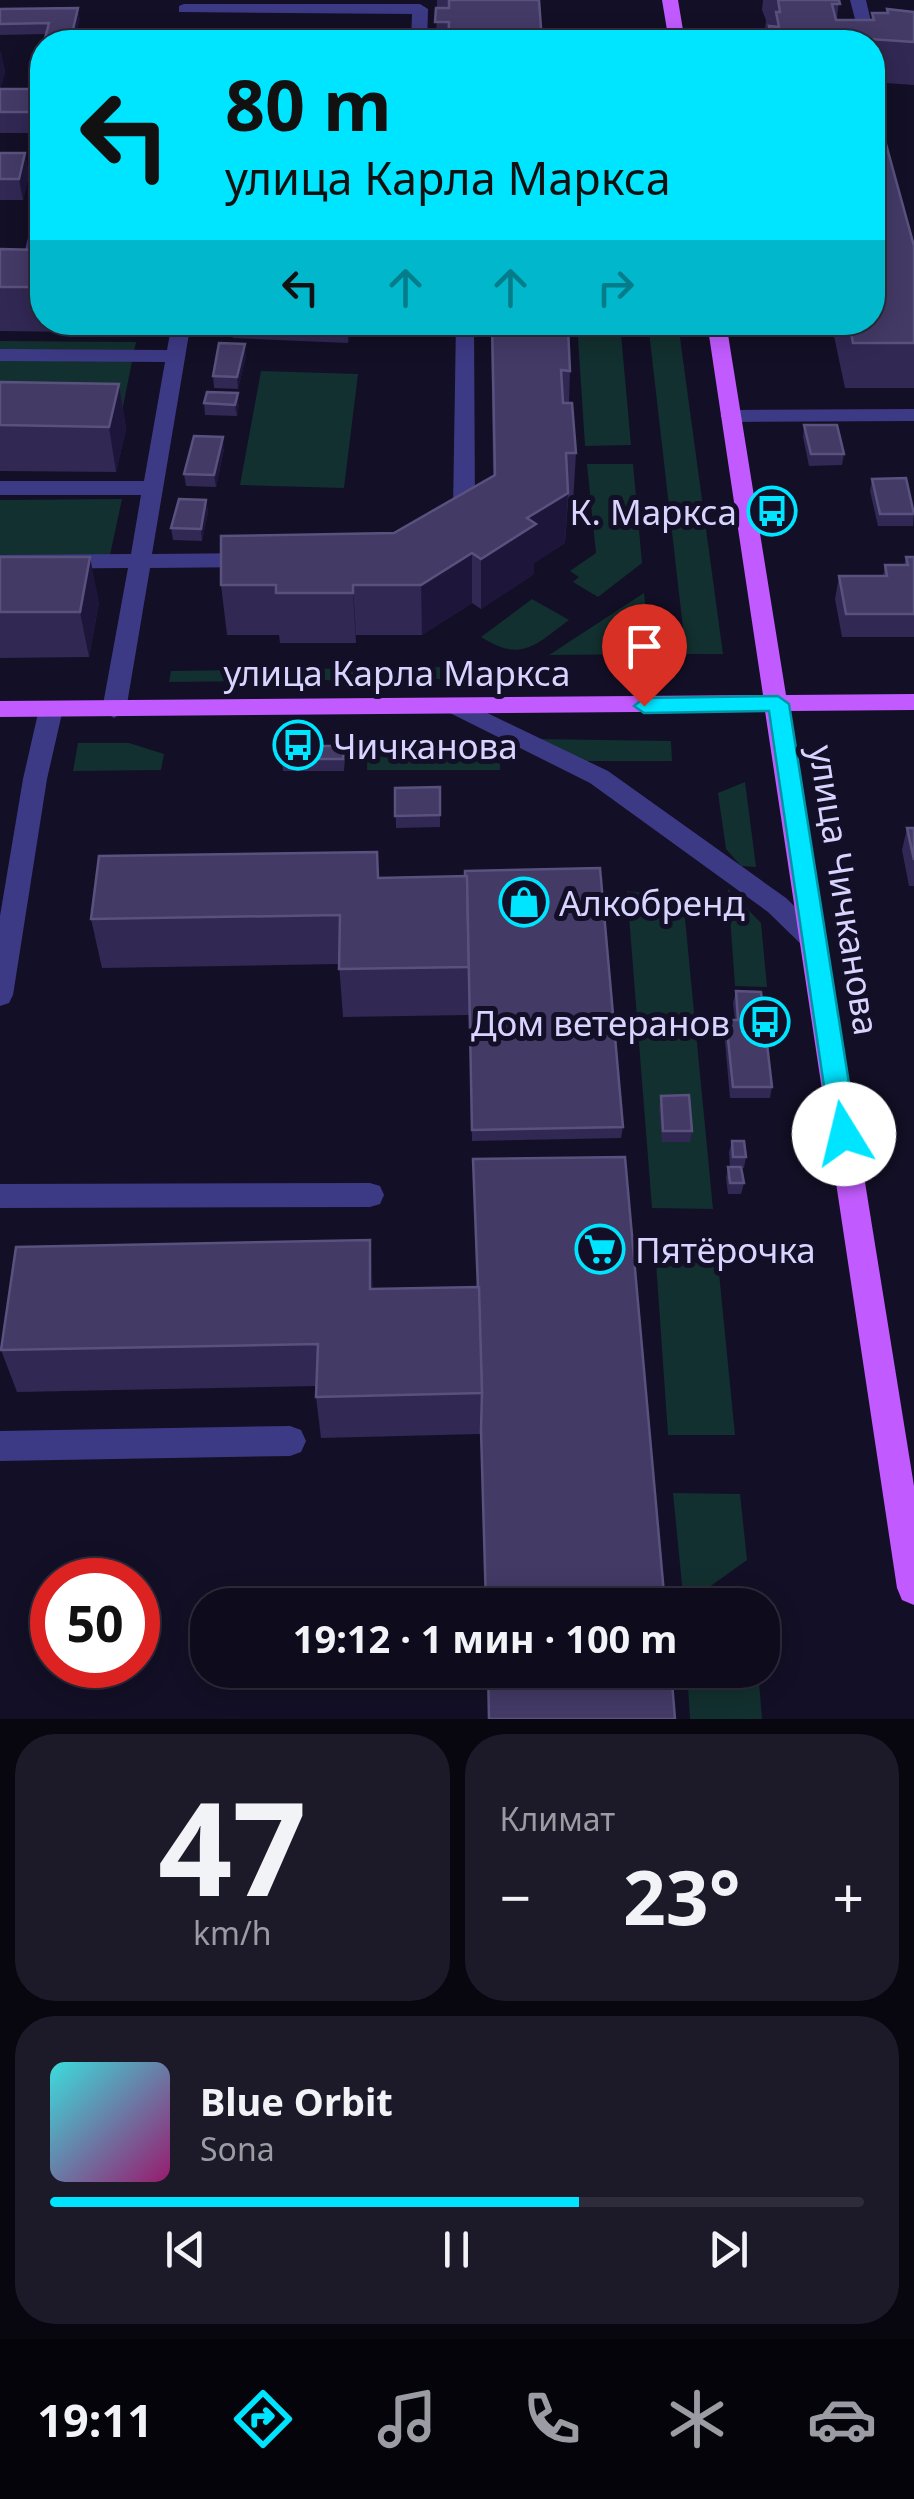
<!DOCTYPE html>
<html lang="ru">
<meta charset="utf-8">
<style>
body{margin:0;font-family:"Noto Sans",sans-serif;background:#1c1929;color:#f1f3f6;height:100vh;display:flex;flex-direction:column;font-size:38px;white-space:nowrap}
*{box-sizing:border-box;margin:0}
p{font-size:32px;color:#9b9ba3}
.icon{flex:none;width:55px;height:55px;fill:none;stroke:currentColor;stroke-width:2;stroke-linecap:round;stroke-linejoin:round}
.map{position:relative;height:1719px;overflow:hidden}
.side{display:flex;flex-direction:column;gap:15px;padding:15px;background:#08060f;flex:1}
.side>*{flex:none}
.top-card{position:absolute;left:30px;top:30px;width:855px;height:305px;border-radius:40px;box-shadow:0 5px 25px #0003,0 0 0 2px #2e2b3b;background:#00e5ff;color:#111;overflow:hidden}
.speed{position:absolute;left:30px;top:1558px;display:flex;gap:20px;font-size:50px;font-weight:700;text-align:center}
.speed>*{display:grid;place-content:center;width:130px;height:130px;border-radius:50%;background:#0e0b1c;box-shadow:0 5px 25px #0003,0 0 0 2px #2e2b3b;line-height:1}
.speed .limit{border:15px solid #d22;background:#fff;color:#111}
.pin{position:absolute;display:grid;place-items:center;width:85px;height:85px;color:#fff;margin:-102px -42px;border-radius:50% 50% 50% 0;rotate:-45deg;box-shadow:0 0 10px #0007}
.pin .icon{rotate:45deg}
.me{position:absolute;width:110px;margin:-55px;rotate:351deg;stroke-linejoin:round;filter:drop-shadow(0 0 8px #0008)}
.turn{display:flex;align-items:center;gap:35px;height:210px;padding:0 30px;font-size:45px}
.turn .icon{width:130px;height:130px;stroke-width:2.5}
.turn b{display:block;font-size:70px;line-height:85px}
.lanes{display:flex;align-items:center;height:95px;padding:0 30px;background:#0003;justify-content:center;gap:50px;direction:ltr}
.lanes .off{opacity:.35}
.big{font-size:75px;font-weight:700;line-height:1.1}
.side .widget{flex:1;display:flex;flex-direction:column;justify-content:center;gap:15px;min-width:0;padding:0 35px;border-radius:40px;background:#1c1929}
.side .dial{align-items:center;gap:0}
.dial b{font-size:130px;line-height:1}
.song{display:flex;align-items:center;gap:30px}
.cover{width:120px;height:120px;border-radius:15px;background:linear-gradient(135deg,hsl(180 70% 55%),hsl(320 70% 35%))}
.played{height:10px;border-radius:5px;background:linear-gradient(90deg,#00e5ff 65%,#2e2b3b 65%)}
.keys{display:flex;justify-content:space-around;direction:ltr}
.heat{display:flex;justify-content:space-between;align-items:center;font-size:55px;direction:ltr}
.side .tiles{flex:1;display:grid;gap:15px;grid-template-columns:1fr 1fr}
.widget:last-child{grid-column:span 2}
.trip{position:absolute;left:190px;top:1588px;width:590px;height:100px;border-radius:40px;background:#0e0b1c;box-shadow:0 5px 25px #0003,0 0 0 2px #2e2b3b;font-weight:700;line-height:100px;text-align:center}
.tabs{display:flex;height:160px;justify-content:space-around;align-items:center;background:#06040b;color:#9b9ba3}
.tabs .icon{width:70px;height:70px}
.tabs .selected{color:#00e5ff}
.tabs b{font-size:45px;color:#f1f3f6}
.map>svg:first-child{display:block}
.green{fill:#12302f}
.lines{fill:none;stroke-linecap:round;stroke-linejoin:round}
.minor{fill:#3d3a85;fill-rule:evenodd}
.major{fill:#c25bff;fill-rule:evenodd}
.wall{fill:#312854}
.shaded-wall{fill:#1d163a}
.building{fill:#433a66;stroke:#5a527e;stroke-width:2.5}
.route{fill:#00e5ff;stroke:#0095a6;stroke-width:2.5}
.labels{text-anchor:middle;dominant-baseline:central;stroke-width:10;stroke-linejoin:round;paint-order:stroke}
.poi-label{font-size:35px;fill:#d9d4ff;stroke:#130f26;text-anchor:start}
.street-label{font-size:35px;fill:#d9d4ff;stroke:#130f26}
</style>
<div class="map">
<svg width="914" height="1719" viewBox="0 0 914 1719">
<rect width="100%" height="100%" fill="#130f26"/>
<g class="green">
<polygon points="577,323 620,323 631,445 585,446"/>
<polygon points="648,323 678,323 723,654 686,654"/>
<polygon points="0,341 136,342 120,421 0,420"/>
<polygon points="261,371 358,374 344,488 240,485"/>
<polygon points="587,464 633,464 642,563 598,597 573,582 579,577 570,571 596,553"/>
<polygon points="122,499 110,555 0,556 0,500"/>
<polygon points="644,593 651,654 549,655"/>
<path d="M532,599L569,620C535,645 522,663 481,637Z"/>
<polygon points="440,667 440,679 169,682 171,671"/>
<polygon points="537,739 671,741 672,761 572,761"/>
<polygon points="437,742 500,764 500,770 367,770 368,743"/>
<polygon points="78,743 129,743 164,754 161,770 73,771"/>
<polygon points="745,782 756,867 741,866 726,849 718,793"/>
<polygon points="728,889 761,923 767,987 735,986"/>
<polygon points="627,891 683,898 713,1209 652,1208"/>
<polygon points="656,1262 718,1263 735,1435 668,1435"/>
<polygon points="673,1493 740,1494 747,1560 684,1605"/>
<polygon points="687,1670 758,1670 762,1719 690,1719"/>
</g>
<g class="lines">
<g class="minor">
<polygon points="850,0 866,0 874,35 914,34 914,44 861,42"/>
<polygon points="184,4 420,4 428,9 427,42 411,42 412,14 179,12 179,6"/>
<polygon points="42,212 39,259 0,260 0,250 25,250 33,217"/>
<polygon points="172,322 191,322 152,554 256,553 267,560 256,567 150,568 126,710 114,718 102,710 128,568 0,569 0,555 131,554 141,495 0,495 0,481 144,481 165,362 0,361 0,349 167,350"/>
<polygon points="456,322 474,322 475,512 451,527 440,520 453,509"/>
<polygon points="914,409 914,421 730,422 720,416 730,410"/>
<polygon points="456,698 608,771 786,898 823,934 827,941 823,948 805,948 768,912 590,783 448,712 444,706"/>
<polygon points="51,701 63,709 47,779 13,995 9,1003 0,1006 0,916 23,779 39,709"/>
<polygon points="370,1183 380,1186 384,1195 380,1204 370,1207 0,1208 0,1184"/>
<polygon points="290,1426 301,1430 306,1441 301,1452 290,1456 0,1461 0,1431"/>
</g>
<g class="major">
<polygon points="662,0 678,0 685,42 669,42"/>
<polygon points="707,322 726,322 786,695 914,694 914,710 789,711 914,1486 914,1605 902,1600 897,1588 765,711 0,717 0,701 763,695"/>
</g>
</g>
<g class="wall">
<polygon points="437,0 539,0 542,42 436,42"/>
<polygon points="763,0 839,0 837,20 871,20 872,13 887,13 887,9 914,42 914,85 872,82 872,42 767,42 767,38 765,30 766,20 762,10"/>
<polygon points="0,9 80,19 46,34 0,35"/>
<polygon points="0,51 5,72 0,89 42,89 42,133 0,133"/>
<polygon points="0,153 25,153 29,175 23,200 0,200"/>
<polygon points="914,246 914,388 845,388 831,322 872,322"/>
<polygon points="0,249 42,250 42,322 152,322 150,333 0,331"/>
<polygon points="231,322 352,322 348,343 233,338"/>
<polygon points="491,322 564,322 570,371 569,403 576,453 573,503 568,503 565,543 534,563 534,574 481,609 472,603 422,635 356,635 356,643 280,643 279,635 227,635 221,585 394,533 493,476"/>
<polygon points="246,356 238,389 214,388 213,376"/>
<polygon points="0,382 119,384 126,429 116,472 0,471"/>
<polygon points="204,403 239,404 237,416 205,415"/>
<polygon points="804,425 844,454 842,465 809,466 803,437"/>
<polygon points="224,449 216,487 186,486 184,474"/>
<polygon points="872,479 914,509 913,526 878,526 870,491"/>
<polygon points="206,500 208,512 202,541 173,540 171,528"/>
<polygon points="0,557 99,602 89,657 0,658"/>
<polygon points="906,557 914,557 914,637 842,637 835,599 839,576 883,576 885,565 904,565"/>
<polygon points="345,758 344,771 283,771 282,759"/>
<polygon points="440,787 440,827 396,828 395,788"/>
<polygon points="907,828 914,828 914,886 909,886 902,850"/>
<polygon points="377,852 379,878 465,876 623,1127 621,1138 472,1141 469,1012 469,1015 343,1017 339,964 102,968 91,919"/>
<polygon points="736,991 772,1087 770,1098 730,1098 724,1031 726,1020 735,1020 733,1003"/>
<polygon points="661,1096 692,1131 690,1142 662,1142 659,1107"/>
<polygon points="732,1141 746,1157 744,1168 742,1168 744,1183 741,1194 728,1194 726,1178 728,1167 730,1167 729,1152"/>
<polygon points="625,1157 481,1434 321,1438 316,1397 316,1386 17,1392 1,1350 373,1289 477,1287"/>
</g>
<g class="shaded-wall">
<polygon points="78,8 80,19 74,42 70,42"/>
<polygon points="1,51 5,72 0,90 0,55"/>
<polygon points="25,153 29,175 23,200 19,179"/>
<polygon points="347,322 352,322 348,343"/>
<polygon points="245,344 246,356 238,389 237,377"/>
<polygon points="119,384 126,429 116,472 109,427"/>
<polygon points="238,393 239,404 237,416 235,405"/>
<polygon points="223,437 224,449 216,487 214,475"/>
<polygon points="568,493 565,543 534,563 534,574 481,609 481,559 527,518"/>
<polygon points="206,500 208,512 202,541 201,529"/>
<polygon points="472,553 472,603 422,635 421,585"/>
<polygon points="90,557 99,602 89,657 80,612"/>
<polygon points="353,585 356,635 356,643 353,593"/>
<polygon points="370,1240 373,1285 373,1332 370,1289"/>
</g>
<g class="building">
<polygon points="449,0 539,0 542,42 448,42 449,22 435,22 436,8 449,8"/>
<polygon points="778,0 839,0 840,4 832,4 836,20 874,20 872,13 888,13 887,9 914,12 914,42 855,38 856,42 772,42 769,26 779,27 776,12 780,12"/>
<polygon points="78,8 70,42 44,42 49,23 0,24 0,9"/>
<polygon points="0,89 42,89 42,101 40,112 0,112"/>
<polygon points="872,93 914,246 914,343 853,343 849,322 872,322"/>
<polygon points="0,153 25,153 19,179 0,179"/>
<polygon points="0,249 42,250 42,287 0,287"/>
<polygon points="492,322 559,322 559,328 568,328 570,371 561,370 563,403 572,403 576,453 566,453 568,493 527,518 536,524 481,559 472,553 421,585 353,585 353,593 276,593 276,585 221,585 221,536 394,533 495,475"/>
<polygon points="219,343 245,344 237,377 213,376"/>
<polygon points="0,382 119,384 109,427 0,425"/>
<polygon points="207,392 238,393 235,405 204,403"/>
<polygon points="804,425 837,425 844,454 811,454"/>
<polygon points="194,436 223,437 214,475 184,474"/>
<polygon points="906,478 914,514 880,514 872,479"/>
<polygon points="179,499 206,500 201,529 171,528"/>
<polygon points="0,557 90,557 80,612 0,612"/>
<polygon points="906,557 914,557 914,614 846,614 839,576 887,576 885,565 908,565"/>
<polygon points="284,746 344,746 343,759 282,759"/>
<polygon points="440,787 440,815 395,816 395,788"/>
<polygon points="907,828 914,828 914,860"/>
<polygon points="377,852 378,878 467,876 469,967 339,969 340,915 91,919 99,856"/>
<polygon points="600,868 623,1127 472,1130 467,876 465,876 465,871"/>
<polygon points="736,991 761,992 772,1087 733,1087 726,1020 738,1020"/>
<polygon points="689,1095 692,1131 663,1131 661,1096"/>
<polygon points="732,1141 744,1141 746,1157 733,1157"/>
<polygon points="625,1157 665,1605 486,1605 481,1430 482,1393 473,1159"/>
<polygon points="728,1167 741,1167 744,1183 730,1183"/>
<polygon points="370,1240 370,1289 479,1287 482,1393 316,1397 318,1344 1,1350 16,1247"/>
<polygon points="488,1670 671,1670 675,1719 489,1719"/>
</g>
<polygon class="route" points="778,696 789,704 857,1134 853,1142 844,1145 835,1142 831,1134 769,711 644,713 634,706 644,698"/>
<defs>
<g id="bus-ring" transform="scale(2.5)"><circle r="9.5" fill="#130f26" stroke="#00e5ff" stroke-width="1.5"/><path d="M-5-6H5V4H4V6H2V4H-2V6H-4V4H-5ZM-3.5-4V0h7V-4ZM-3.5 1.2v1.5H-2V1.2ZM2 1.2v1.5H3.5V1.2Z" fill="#00e5ff"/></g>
<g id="shop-ring" transform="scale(2.5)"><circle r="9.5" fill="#130f26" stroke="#00e5ff" stroke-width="1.5"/><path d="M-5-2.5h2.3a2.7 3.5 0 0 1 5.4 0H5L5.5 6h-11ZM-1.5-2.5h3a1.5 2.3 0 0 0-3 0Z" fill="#00e5ff"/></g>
<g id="supermarket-ring" transform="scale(2.5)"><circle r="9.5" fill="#130f26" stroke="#00e5ff" stroke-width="1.5"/><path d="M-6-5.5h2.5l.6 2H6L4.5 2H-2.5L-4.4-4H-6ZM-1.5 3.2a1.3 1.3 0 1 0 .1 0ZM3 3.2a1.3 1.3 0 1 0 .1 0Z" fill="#00e5ff"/></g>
</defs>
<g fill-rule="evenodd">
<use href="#bus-ring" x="772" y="511"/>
<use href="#bus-ring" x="298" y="745"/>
<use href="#shop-ring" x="524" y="902"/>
<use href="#bus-ring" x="765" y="1022"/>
<use href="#supermarket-ring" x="600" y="1249"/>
</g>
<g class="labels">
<g class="poi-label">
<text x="737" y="511" text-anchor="end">К. Маркса</text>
<text x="333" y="745">Чичканова</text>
<text x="559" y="902">Алкобренд</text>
<text x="730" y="1022" text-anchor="end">Дом ветеранов</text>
<text x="635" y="1249">Пятёрочка</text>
</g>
<g class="street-label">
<text x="397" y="672">улица Карла Маркса</text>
<text transform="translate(845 890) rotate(81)">улица Чичканова</text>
</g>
</g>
</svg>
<div class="speed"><div class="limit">50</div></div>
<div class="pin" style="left:644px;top:706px;background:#d93025"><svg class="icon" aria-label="arrive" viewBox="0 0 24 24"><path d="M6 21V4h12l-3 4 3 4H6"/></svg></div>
<svg class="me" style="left:844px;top:1134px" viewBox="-20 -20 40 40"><circle r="19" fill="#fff"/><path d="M0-13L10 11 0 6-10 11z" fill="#00e5ff"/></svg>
<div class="trip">19:12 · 1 мин · 100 m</div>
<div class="top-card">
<div class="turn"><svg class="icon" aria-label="left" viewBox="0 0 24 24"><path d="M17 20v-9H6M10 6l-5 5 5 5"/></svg><div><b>80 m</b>улица Карла Маркса</div></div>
<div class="lanes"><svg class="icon" aria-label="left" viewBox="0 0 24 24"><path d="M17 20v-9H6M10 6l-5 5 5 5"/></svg><svg class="icon off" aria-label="ahead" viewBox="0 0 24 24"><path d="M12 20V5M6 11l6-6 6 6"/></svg><svg class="icon off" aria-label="ahead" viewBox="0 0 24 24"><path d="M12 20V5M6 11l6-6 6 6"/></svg><svg class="icon off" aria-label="right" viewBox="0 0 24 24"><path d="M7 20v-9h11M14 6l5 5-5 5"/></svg></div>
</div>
</div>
<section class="side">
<div class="tiles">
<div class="widget dial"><b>47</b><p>km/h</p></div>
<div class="widget"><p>Климат</p>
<div class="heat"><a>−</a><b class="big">23°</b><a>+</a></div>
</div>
<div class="widget">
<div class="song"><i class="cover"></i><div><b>Blue Orbit</b><p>Sona</p></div></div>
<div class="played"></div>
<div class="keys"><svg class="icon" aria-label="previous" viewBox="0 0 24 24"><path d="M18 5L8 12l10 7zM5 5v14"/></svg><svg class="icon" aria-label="pause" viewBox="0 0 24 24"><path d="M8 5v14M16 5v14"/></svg><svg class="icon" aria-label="next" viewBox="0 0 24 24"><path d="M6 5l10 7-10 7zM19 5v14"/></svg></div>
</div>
</div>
</section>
<nav class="tabs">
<b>19:11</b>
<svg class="icon selected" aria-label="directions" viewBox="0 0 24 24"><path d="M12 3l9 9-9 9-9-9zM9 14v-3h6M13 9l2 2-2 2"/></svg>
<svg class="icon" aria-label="music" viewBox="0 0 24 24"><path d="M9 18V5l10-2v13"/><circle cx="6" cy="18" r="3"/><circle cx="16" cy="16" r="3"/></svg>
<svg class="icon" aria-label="phone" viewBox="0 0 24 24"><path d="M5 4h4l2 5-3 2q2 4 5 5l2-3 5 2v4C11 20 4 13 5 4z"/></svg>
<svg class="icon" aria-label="climate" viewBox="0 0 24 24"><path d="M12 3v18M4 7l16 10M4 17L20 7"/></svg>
<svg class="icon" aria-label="car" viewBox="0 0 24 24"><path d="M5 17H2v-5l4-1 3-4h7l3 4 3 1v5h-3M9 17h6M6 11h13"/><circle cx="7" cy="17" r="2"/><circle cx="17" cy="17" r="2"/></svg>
</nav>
